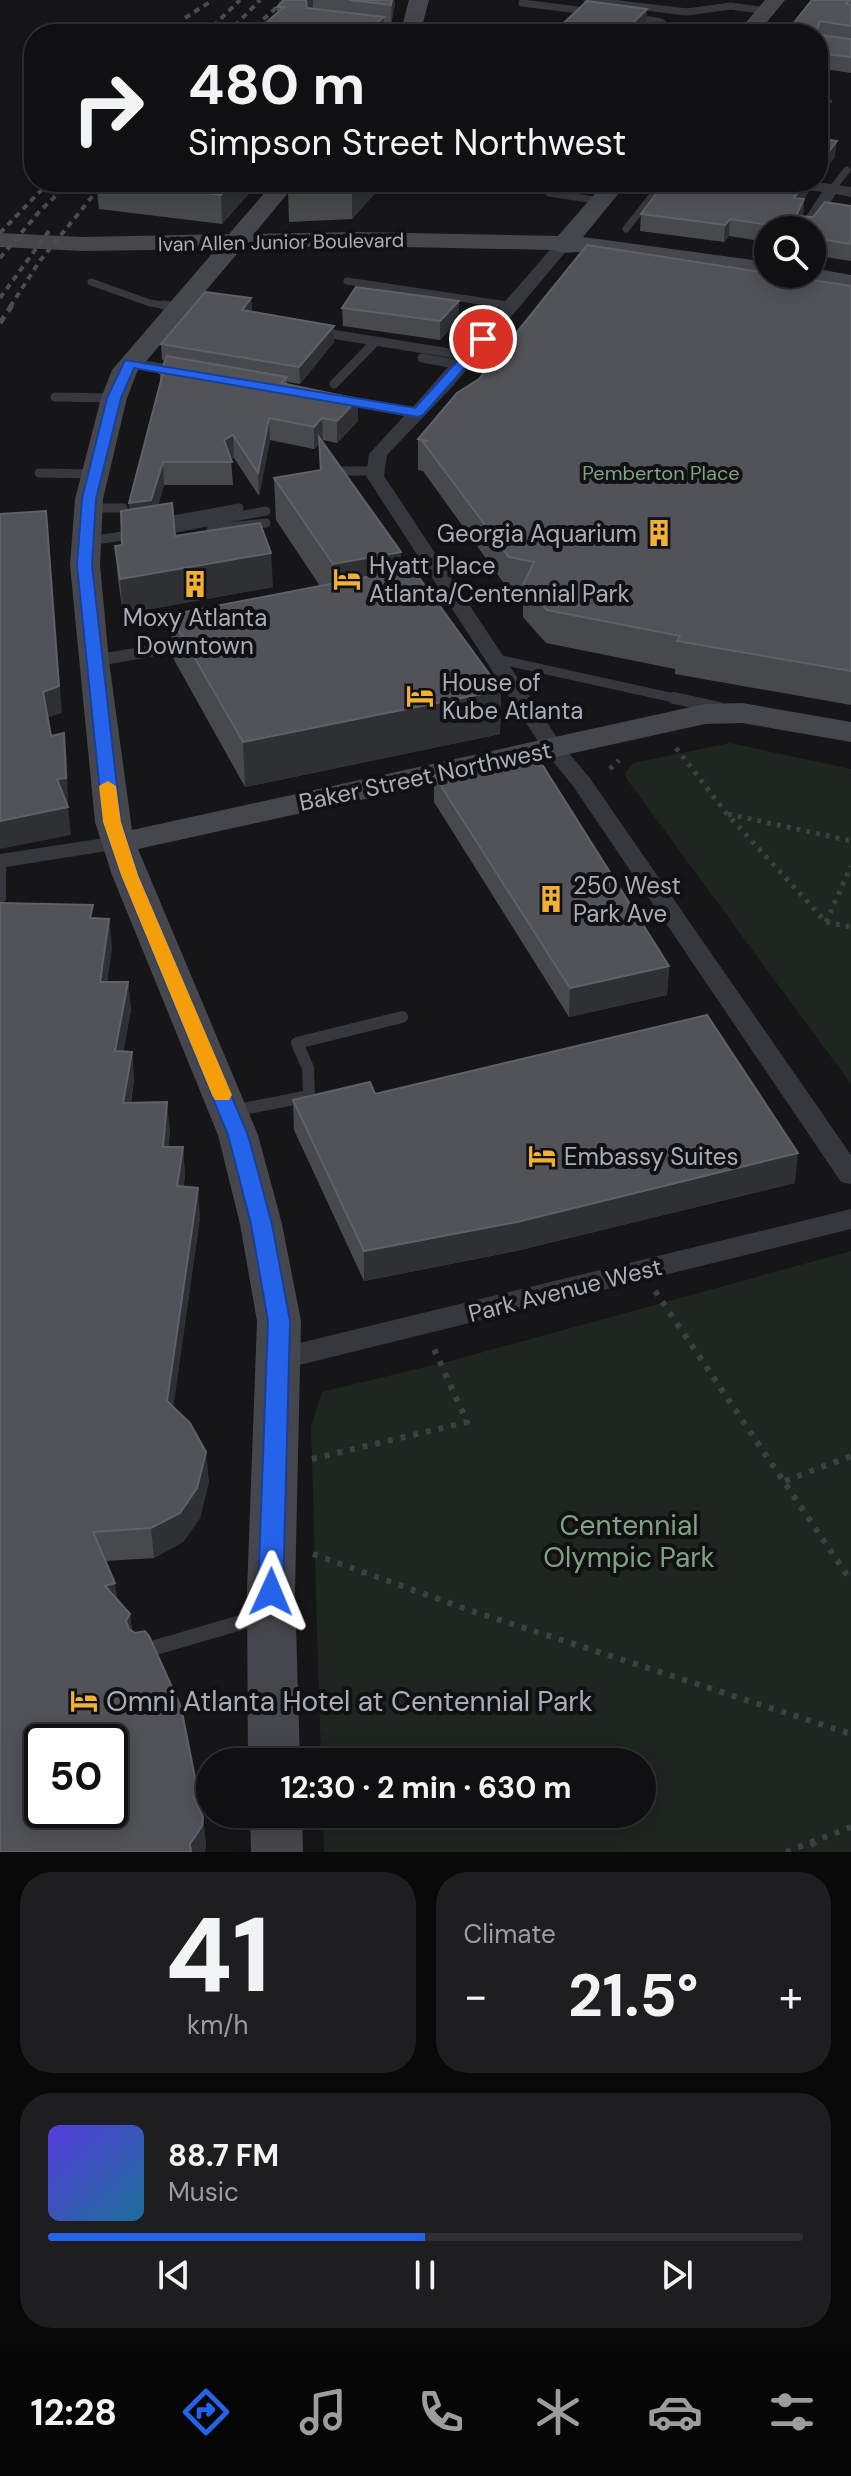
<!DOCTYPE html>
<meta charset="utf-8">
<style>
body{margin:0;font-family:"DM Sans",sans-serif;background:#1e1e20;color:#f1f3f6;height:100vh;display:flex;flex-direction:column;font-size:30px;white-space:nowrap}
*{box-sizing:border-box;margin:0}
p{font-size:26px;color:#9c9d9f}
.icon{flex:none;width:44px;height:44px;fill:none;stroke:currentColor;stroke-width:2;stroke-linecap:round;stroke-linejoin:round}
.map{position:relative;height:1852px;overflow:hidden}
.side{display:flex;flex-direction:column;gap:20px;padding:20px;background:#09090a;flex:1}
.side>*{flex:none}
.hud{position:absolute;left:24px;top:24px;width:804px;height:168px;border-radius:32px;box-shadow:0 4px 20px #0003,0 0 0 2px #303032;background:#101012;color:#f1f3f6;overflow:hidden}
.buttons{position:absolute;left:754px;top:216px;display:grid;gap:16px}
.buttons a{display:grid;place-items:center;width:72px;height:72px;border-radius:50%;background:#101012;box-shadow:0 4px 20px #0003,0 0 0 2px #303032;font-size:40px}
.speed{position:absolute;left:24px;top:1724px;display:flex;gap:16px;font-size:40px;font-weight:700;text-align:center}
.speed>*{display:grid;place-content:center;width:104px;height:104px;border-radius:50%;background:#101012;box-shadow:0 4px 20px #0003,0 0 0 2px #303032;line-height:1}
.speed .limit{border:4px solid #111;border-radius:12px;background:#fff;color:#111}
.pin{position:absolute;display:grid;place-items:center;width:68px;height:68px;color:#fff;margin:-34px;border:4px solid #fff;border-radius:50%;box-shadow:0 2px 8px #0007}
.me{position:absolute;width:88px;margin:-44px;rotate:1deg;stroke-linejoin:round;filter:drop-shadow(0 0 6px #0008)}
.turn{display:flex;align-items:center;gap:28px;height:168px;padding:0 32px;font-size:36px}
.turn .icon{width:104px;height:104px;stroke-width:2.5}
.turn b{display:block;font-size:56px;line-height:68px}
.big{font-size:60px;font-weight:700;line-height:1.1}
.side .card{flex:1;display:flex;flex-direction:column;justify-content:center;gap:12px;min-width:0;padding:0 28px;border-radius:32px;background:#1e1e20}
.side .dial{align-items:center;gap:0}
.dial b{font-size:104px;line-height:1}
.song{display:flex;align-items:center;gap:24px}
.cover{width:96px;height:96px;border-radius:12px;background:linear-gradient(135deg,hsl(250 70% 55%),hsl(200 70% 35%))}
.played{height:8px;border-radius:4px;background:linear-gradient(90deg,#2563eb 50%,#303032 50%)}
.keys{display:flex;justify-content:space-around;direction:ltr}
.heat{display:flex;justify-content:space-between;align-items:center;font-size:44px;direction:ltr}
.side .tiles{flex:1;display:grid;gap:20px;grid-template-columns:1fr 1fr}
.card:last-child{grid-column:span 2}
.trip{position:absolute;left:196px;top:1748px;width:460px;height:80px;border-radius:40px;background:#101012;box-shadow:0 4px 20px #0003,0 0 0 2px #303032;font-weight:700;line-height:80px;text-align:center}
.dock{display:flex;height:128px;justify-content:space-around;align-items:center;background:#060607;color:#9c9d9f}
.dock .icon{width:56px;height:56px}
.dock .selected{color:#2563eb}
.dock b{font-size:36px;color:#f1f3f6}
.map>svg:first-child{display:block}
.green{fill:#1e261f}
.lines{fill:none;stroke-linecap:round;stroke-linejoin:round}
.path-far2{stroke:#3d3f44;stroke-width:3;stroke-dasharray:2 4;stroke-linecap:butt}
.path-far1{stroke:#3d3f44;stroke-width:5;stroke-dasharray:4 6;stroke-linecap:butt}
.path{stroke:#3d3f44;stroke-width:6;stroke-dasharray:5 8;stroke-linecap:butt}
.lane-far3{stroke:#37383d;stroke-width:7}
.lane-far2{stroke:#37383d;stroke-width:9}
.lane-far1{stroke:#37383d;stroke-width:12}
.lane{stroke:#37383d;stroke-width:15}
.street{fill:#37383d;fill-rule:evenodd}
.secondary{fill:#45474d;fill-rule:evenodd}
.rail-far1{stroke:#4a4c52;stroke-width:4;stroke-dasharray:6 5;stroke-linecap:butt}
.rail{stroke:#4a4c52;stroke-width:5;stroke-dasharray:8 6;stroke-linecap:butt}
.wall{fill:#47494d}
.shaded-wall{fill:#2f3033}
.building{fill:#525359;stroke:#5f6168;stroke-width:2;fill-rule:evenodd}
.route{fill:#2563eb;stroke:#184099;stroke-width:2}
.slow{fill:#f59e0b}
.labels{text-anchor:middle;dominant-baseline:central;stroke-width:8;stroke-linejoin:round;paint-order:stroke}
.far-street-label{font-size:20px;fill:#a8adb8;stroke:#111113}
.far-park-label{font-size:20px;fill:#7fa381;stroke:#111113}
.poi-label{font-size:24px;fill:#a8adb8;stroke:#111113;text-anchor:start}
.street-label{font-size:24px;fill:#a8adb8;stroke:#111113}
.near-park-label{font-size:28px;fill:#7fa381;stroke:#111113}
.near-poi-label{font-size:28px;fill:#a8adb8;stroke:#111113;text-anchor:start}
</style>
<div class="map">
<svg width="851" height="1852" viewBox="0 0 851 1852">
<rect width="100%" height="100%" fill="#161618"/>
<g class="green">
<polygon points="730,743 851,769 851,1084 626,778 626,772 633,763"/>
<polygon points="851,1251 851,1852 324,1852 323,1814 642,1814 642,1762 321,1762 311,1426 322,1392 454,1360"/>
</g>
<g class="lines">
<polyline class="path-far2" points="818,104 832,101"/>
<g class="path-far1">
<polyline points="676,748 727,814 826,922 851,927"/>
<polyline points="610,769 619,760"/>
<polyline points="728,814 851,841"/>
<polyline points="826,922 851,866"/>
</g>
<g class="path">
<polyline points="655,1291 851,1581"/>
<polyline points="312,1459 467,1422 434,1349"/>
<polyline points="785,1481 851,1456"/>
<polyline points="313,1554 469,1610 851,1734"/>
<polyline points="812,1842 819,1852"/>
<polyline points="786,1852 851,1827"/>
</g>
<g class="lane-far3">
<polyline points="587,0 687,12 731,6 766,11"/>
<polyline points="522,3 594,12"/>
<polyline points="632,17 661,22 675,34"/>
<polyline points="232,182 281,188"/>
<polyline points="832,189 847,170"/>
<polyline points="549,193 601,201"/>
<polyline points="626,229 663,182"/>
<polyline points="347,281 514,306"/>
<polyline points="91,282 150,303 176,307"/>
</g>
<g class="lane-far2">
<polyline points="163,305 176,307"/>
<polyline points="507,305 514,306"/>
<polyline points="319,332 468,356"/>
<polyline points="422,358 461,365"/>
<polyline points="334,384 376,341"/>
<polyline points="55,397 114,398"/>
<polyline points="330,471 374,471"/>
<polyline points="39,473 95,474"/>
<polyline points="88,508 123,508"/>
<polyline points="160,527 168,521 239,508"/>
<polyline points="211,529 266,523"/>
<polyline points="159,531 266,511"/>
<polyline points="88,541 137,534"/>
<polyline points="497,659 683,700"/>
</g>
<g class="lane-far1">
<polyline points="674,698 720,708"/>
<polyline points="0,868 0,898"/>
<polyline points="233,1111 309,1096 308,1068 297,1043 402,1017"/>
</g>
<polyline class="lane" points="140,1652 260,1617"/>
<g class="street">
<polygon points="352,23 406,30 413,34 347,30 345,27"/>
<polygon points="778,182 816,182 851,187 851,197 836,194 812,231 797,230 822,192 786,187"/>
<polygon points="562,241 568,243 568,249 452,387 387,455 384,476 562,745 589,777 851,1155 851,1184 841,1182 573,786 543,749 366,476 369,454 404,416 326,402 317,397 326,392 413,407 556,243"/>
<polygon points="130,358 191,368 200,373 191,378 124,367 121,363 124,359"/>
<polygon points="205,636 215,642 212,646 93,667 83,661 93,655"/>
<polygon points="118,836 126,838 130,843 126,848 0,868 0,854"/>
<polygon points="851,1209 851,1229 279,1370 269,1367 264,1359 269,1351 279,1348"/>
</g>
<g class="secondary">
<polygon points="409,0 429,0 420,34 400,34"/>
<polygon points="765,0 785,0 757,34 736,34"/>
<polygon points="274,182 297,182 254,234 356,232 558,236 605,182 628,182 583,237 768,262 768,274 777,274 768,276 592,251 562,253 553,250 356,246 242,248 137,372 127,398 103,499 100,565 109,661 132,830 705,704 742,703 851,722 851,742 742,723 705,724 138,849 258,1135 282,1224 301,1321 295,1592 300,1762 248,1762 247,1592 257,1321 240,1224 218,1135 112,875 95,822 70,565 75,499 101,398 112,370 216,249 83,251 0,247 0,233 83,237 229,234"/>
<polygon points="812,268 851,275 851,289 794,279 791,274 812,274"/>
<polygon points="250,1814 302,1814 303,1852 251,1852"/>
</g>
<g class="rail-far1">
<polyline points="185,18 213,0"/>
<polyline points="205,34 240,0"/>
<polyline points="227,34 260,0"/>
<polyline points="247,34 285,0"/>
<polyline points="0,233 49,182"/>
<polyline points="0,258 39,212 70,182"/>
<polyline points="0,298 49,231"/>
<polyline points="10,307 39,262 104,182"/>
</g>
<polyline class="rail" points="0,323 12,305"/>
</g>
<g class="wall">
<polygon points="284,0 395,0 395,3 391,25 384,24 384,34 253,34 277,13 277,7"/>
<polygon points="812,0 851,0 851,73 818,68 818,34"/>
<polygon points="96,182 250,182 251,191 222,224 99,209"/>
<polygon points="298,182 385,182 352,219 289,222 288,193"/>
<polygon points="808,193 804,199 803,216 813,217 851,206 851,261 812,255 812,230 768,230 768,242 729,236 724,242 640,231 641,214"/>
<polygon points="851,286 851,705 675,674 675,669 546,643 523,617 523,592 508,589 423,471 418,470 418,439"/>
<polygon points="251,298 252,311 334,342 300,384 287,382 287,385 358,421 337,443 323,440 322,442 401,552 401,570 501,690 500,734 245,787 173,658 170,615 320,586 276,520 274,478 320,470 319,444 314,449 270,440 259,496 234,458 231,459 233,485 164,485 158,505 175,536 273,587 123,614 118,580 115,546 122,545 160,382 160,373 165,361 162,360 161,344"/>
<polygon points="459,301 459,319 440,340 343,326 342,308"/>
<polygon points="434,775 669,966 667,995 569,1017 434,802"/>
<polygon points="95,918 112,947 107,982 128,982 131,1010 123,1052 132,1052 134,1080 131,1103 170,1131 168,1147 183,1147 185,1176 183,1187 200,1217 173,1407 209,1481 200,1518 183,1542 154,1558 106,1561 118,1601 130,1614 132,1631 203,1817 206,1846 0,1852"/>
<polygon points="375,1094 795,1183 516,1251 364,1281 294,1130 293,1100"/>
</g>
<g class="shaded-wall">
<polygon points="305,0 313,0 313,15 306,17"/>
<polygon points="392,0 395,0 395,3 391,25"/>
<polygon points="647,9 646,28 640,34 622,34"/>
<polygon points="384,17 384,34 363,34"/>
<polygon points="837,141 835,157 818,179 820,163"/>
<polygon points="232,182 250,182 251,191 222,224 221,195"/>
<polygon points="359,182 385,182 352,219 352,190"/>
<polygon points="806,182 809,182 808,193 792,214 794,198"/>
<polygon points="804,199 803,216 796,216"/>
<polygon points="730,219 729,236 724,242 725,225"/>
<polygon points="251,298 252,314 242,310"/>
<polygon points="459,301 459,319 440,340 440,321"/>
<polygon points="334,326 334,342 300,384 299,367"/>
<polygon points="358,399 358,421 337,443 337,421"/>
<polygon points="269,418 270,440 259,496 258,473"/>
<polygon points="322,418 323,440 314,449 314,427"/>
<polygon points="233,435 234,458 225,462 224,440"/>
<polygon points="163,462 164,485 153,522 131,526 129,503"/>
<polygon points="46,511 62,713 46,718 43,692"/>
<polygon points="401,552 401,595 334,608 333,564"/>
<polygon points="271,553 273,587 123,614 120,579"/>
<polygon points="501,690 500,734 245,787 243,742"/>
<polygon points="64,733 67,760 68,805 60,807 57,779"/>
<polygon points="68,807 71,835 0,849 0,821"/>
<polygon points="109,919 112,947 103,1010 100,982"/>
<polygon points="669,966 667,995 569,1017 570,988"/>
<polygon points="128,982 131,1010 118,1080 115,1051"/>
<polygon points="132,1052 134,1080 126,1132 123,1103"/>
<polygon points="167,1102 170,1131 165,1175 163,1147"/>
<polygon points="183,1147 185,1176 180,1215 177,1186"/>
<polygon points="798,1153 795,1183 516,1251 364,1281 364,1251"/>
<polygon points="198,1188 200,1217 170,1431 167,1401"/>
<polygon points="206,1452 209,1481 200,1518 183,1542 154,1558 151,1528"/>
<polygon points="115,1583 119,1612 105,1586"/>
<polygon points="130,1614 133,1644 126,1621"/>
<polygon points="197,1788 200,1818 194,1798"/>
<polygon points="203,1817 206,1846 205,1852 191,1852 190,1844"/>
</g>
<g class="building">
<polygon points="284,0 306,0 307,8 384,17 363,34 253,34 284,7 277,7"/>
<polygon points="349,0 392,0 391,5"/>
<polygon points="812,0 850,0 846,4 851,5 851,26 820,21 816,32 819,35 851,39 851,57 818,53 818,34 785,34"/>
<polygon points="587,1 647,9 622,34 552,34"/>
<polygon points="818,138 837,141 820,163 818,163"/>
<polygon points="114,182 232,182 221,195"/>
<polygon points="298,182 359,182 352,190 288,193"/>
<polygon points="665,182 806,182 794,198 804,199 796,216 813,217 825,202 851,206 851,244 812,238 814,232 812,232 812,230 801,230 730,219 725,225 641,214"/>
<polygon points="587,245 851,286 851,671 677,641 680,636 547,610 523,585 534,562 509,557 423,442 428,441 418,439 457,393 479,379"/>
<polygon points="356,287 459,301 440,321 342,308"/>
<polygon points="205,292 251,298 242,310 334,326 299,367 161,344"/>
<polygon points="167,356 287,377 281,383 358,399 337,421 322,418 314,427 269,418 258,473 233,435 224,440 232,462 163,462 151,500 129,503 163,373 160,373"/>
<polygon points="319,437 401,552 333,564 274,478 321,470"/>
<polygon points="172,503 175,536 260,523 271,553 120,579 115,546 122,545 121,511"/>
<polygon points="46,511 59,686 43,692 51,736 64,733 66,778 57,779 68,807 0,821 0,514"/>
<polygon points="412,568 501,690 243,742 170,615"/>
<polygon points="506,759 543,766 669,966 570,988 434,775"/>
<path d="M0,903L93,905L90,918L109,919L100,982H128L115,1051L132,1052L123,1103L167,1102L163,1147H183L177,1186L198,1188L167,1401L190,1423L206,1452L197,1488L180,1513L151,1528L93,1532L115,1583L105,1586L130,1614L126,1621L129,1629L135,1633L145,1631L149,1636L181,1707L197,1788L194,1798L203,1817L202,1826L190,1844L191,1852H0ZM42,1742H110V1810H42Z"/>
<polygon points="707,1015 798,1153 517,1222 364,1251 293,1100 370,1082 375,1094"/>
</g>
<polygon class="route" points="479,337 490,339 423,415 418,417 134,368 121,398 96,499 92,565 121,822 138,875 248,1135 272,1224 290,1321 283,1592 279,1599 271,1602 262,1599 258,1592 268,1321 251,1224 228,1135 121,875 103,822 77,565 82,499 107,398 125,360 415,408"/>
<polygon class="slow" points="108,781 116,786 121,822 138,875 232,1095 229,1100 215,1100 212,1095 121,875 103,822 99,786"/>
<defs>
<g id="building-bare" transform="scale(2.16)"><path d="M-4-6H4V6H1V3H-1V6H-4ZM-2.5-4.3h1.7v1.8h-1.7ZM.8-4.3h1.7v1.8H.8ZM-2.5-1h1.7V.8h-1.7ZM.8-1h1.7V.8H.8Z" fill="#f2b134" stroke="#111113" stroke-width="2.5" paint-order="stroke"/></g>
<g id="hotel-bare" transform="scale(2.16)"><path d="M-6-4.5h1.5V1H6V5H4.5V3h-9V5H-6ZM-4 0a1.8 1.8 0 1 1 3.6 0ZM.5 0V-2.5h3Q6-2.5 6 0Z" fill="#f2b134" stroke="#111113" stroke-width="2.5" paint-order="stroke"/></g>
</defs>
<g fill-rule="evenodd">
<use href="#building-bare" x="659" y="533"/>
<use href="#hotel-bare" x="347" y="579"/>
<use href="#building-bare" x="195" y="584"/>
<use href="#hotel-bare" x="420" y="696"/>
<use href="#building-bare" x="551" y="899"/>
<use href="#hotel-bare" x="542" y="1156"/>
<use href="#hotel-bare" x="84" y="1701"/>
</g>
<g class="labels">
<g class="far-street-label">
<text transform="translate(281 242) rotate(-1)">Ivan Allen Junior Boulevard</text>
</g>
<g class="far-park-label">
<text x="661" y="473">Pemberton Place</text>
</g>
<g class="poi-label">
<text x="637" y="533" text-anchor="end">Georgia Aquarium</text>
<text x="369" y="565">Hyatt Place<tspan x="369" dy="28">Atlanta/Centennial Park</tspan></text>
<text x="195" y="617" text-anchor="middle">Moxy Atlanta<tspan x="195" dy="28">Downtown</tspan></text>
<text x="442" y="682">House of<tspan x="442" dy="28">Kube Atlanta</tspan></text>
<text x="573" y="885">250 West<tspan x="573" dy="28">Park Ave</tspan></text>
<text x="564" y="1156">Embassy Suites</text>
</g>
<g class="street-label">
<text transform="translate(425 776) rotate(-12)">Baker Street Northwest</text>
<text transform="translate(565 1290) rotate(-14)">Park Avenue West</text>
</g>
<g class="near-park-label">
<text x="629" y="1525">Centennial<tspan x="629" dy="32">Olympic Park</tspan></text>
</g>
<g class="near-poi-label">
<text x="106" y="1701">Omni Atlanta Hotel at Centennial Park</text>
</g>
</g>
</svg>
<div class="buttons">
<a><svg class="icon" aria-label="search" viewBox="0 0 24 24"><circle cx="10" cy="10" r="6"/><path d="M15 15l6 6"/></svg></a>
</div>
<div class="speed"><div class="limit">50</div></div>
<div class="pin" style="left:483px;top:339px;background:#d93025"><svg class="icon" aria-label="arrive" viewBox="0 0 24 24"><path d="M6 21V4h12l-3 4 3 4H6"/></svg></div>
<svg class="me" style="left:271px;top:1592px" viewBox="-20 -20 40 40"><path d="M0-17L14 15 0 8-14 15z" fill="#2563eb" stroke="#fff" stroke-width="4"/></svg>
<div class="trip">12:30 · 2 min · 630 m</div>
<div class="hud">
<div class="turn"><svg class="icon" aria-label="right" viewBox="0 0 24 24"><path d="M7 20v-9h11M14 6l5 5-5 5"/></svg><div><b>480 m</b>Simpson Street Northwest</div></div>
</div>
</div>
<section class="side">
<div class="tiles">
<div class="card dial"><b>41</b><p>km/h</p></div>
<div class="card"><p>Climate</p>
<div class="heat"><a>−</a><b class="big">21.5°</b><a>+</a></div>
</div>
<div class="card">
<div class="song"><i class="cover"></i><div><b>88.7 FM</b><p>Music</p></div></div>
<div class="played"></div>
<div class="keys"><svg class="icon" aria-label="previous" viewBox="0 0 24 24"><path d="M18 5L8 12l10 7zM5 5v14"/></svg><svg class="icon" aria-label="pause" viewBox="0 0 24 24"><path d="M8 5v14M16 5v14"/></svg><svg class="icon" aria-label="next" viewBox="0 0 24 24"><path d="M6 5l10 7-10 7zM19 5v14"/></svg></div>
</div>
</div>
</section>
<nav class="dock">
<b>12:28</b>
<svg class="icon selected" aria-label="directions" viewBox="0 0 24 24"><path d="M12 3l9 9-9 9-9-9zM9 14v-3h6M13 9l2 2-2 2"/></svg>
<svg class="icon" aria-label="music" viewBox="0 0 24 24"><path d="M9 18V5l10-2v13"/><circle cx="6" cy="18" r="3"/><circle cx="16" cy="16" r="3"/></svg>
<svg class="icon" aria-label="phone" viewBox="0 0 24 24"><path d="M5 4h4l2 5-3 2q2 4 5 5l2-3 5 2v4C11 20 4 13 5 4z"/></svg>
<svg class="icon" aria-label="climate" viewBox="0 0 24 24"><path d="M12 3v18M4 7l16 10M4 17L20 7"/></svg>
<svg class="icon" aria-label="car" viewBox="0 0 24 24"><path d="M5 17H2v-5l4-1 3-4h7l3 4 3 1v5h-3M9 17h6M6 11h13"/><circle cx="7" cy="17" r="2"/><circle cx="17" cy="17" r="2"/></svg>
<svg class="icon" aria-label="filters" viewBox="0 0 24 24"><path d="M4 7h16M4 17h16"/><circle cx="9" cy="7" r="2"/><circle cx="15" cy="17" r="2"/></svg>
</nav>
